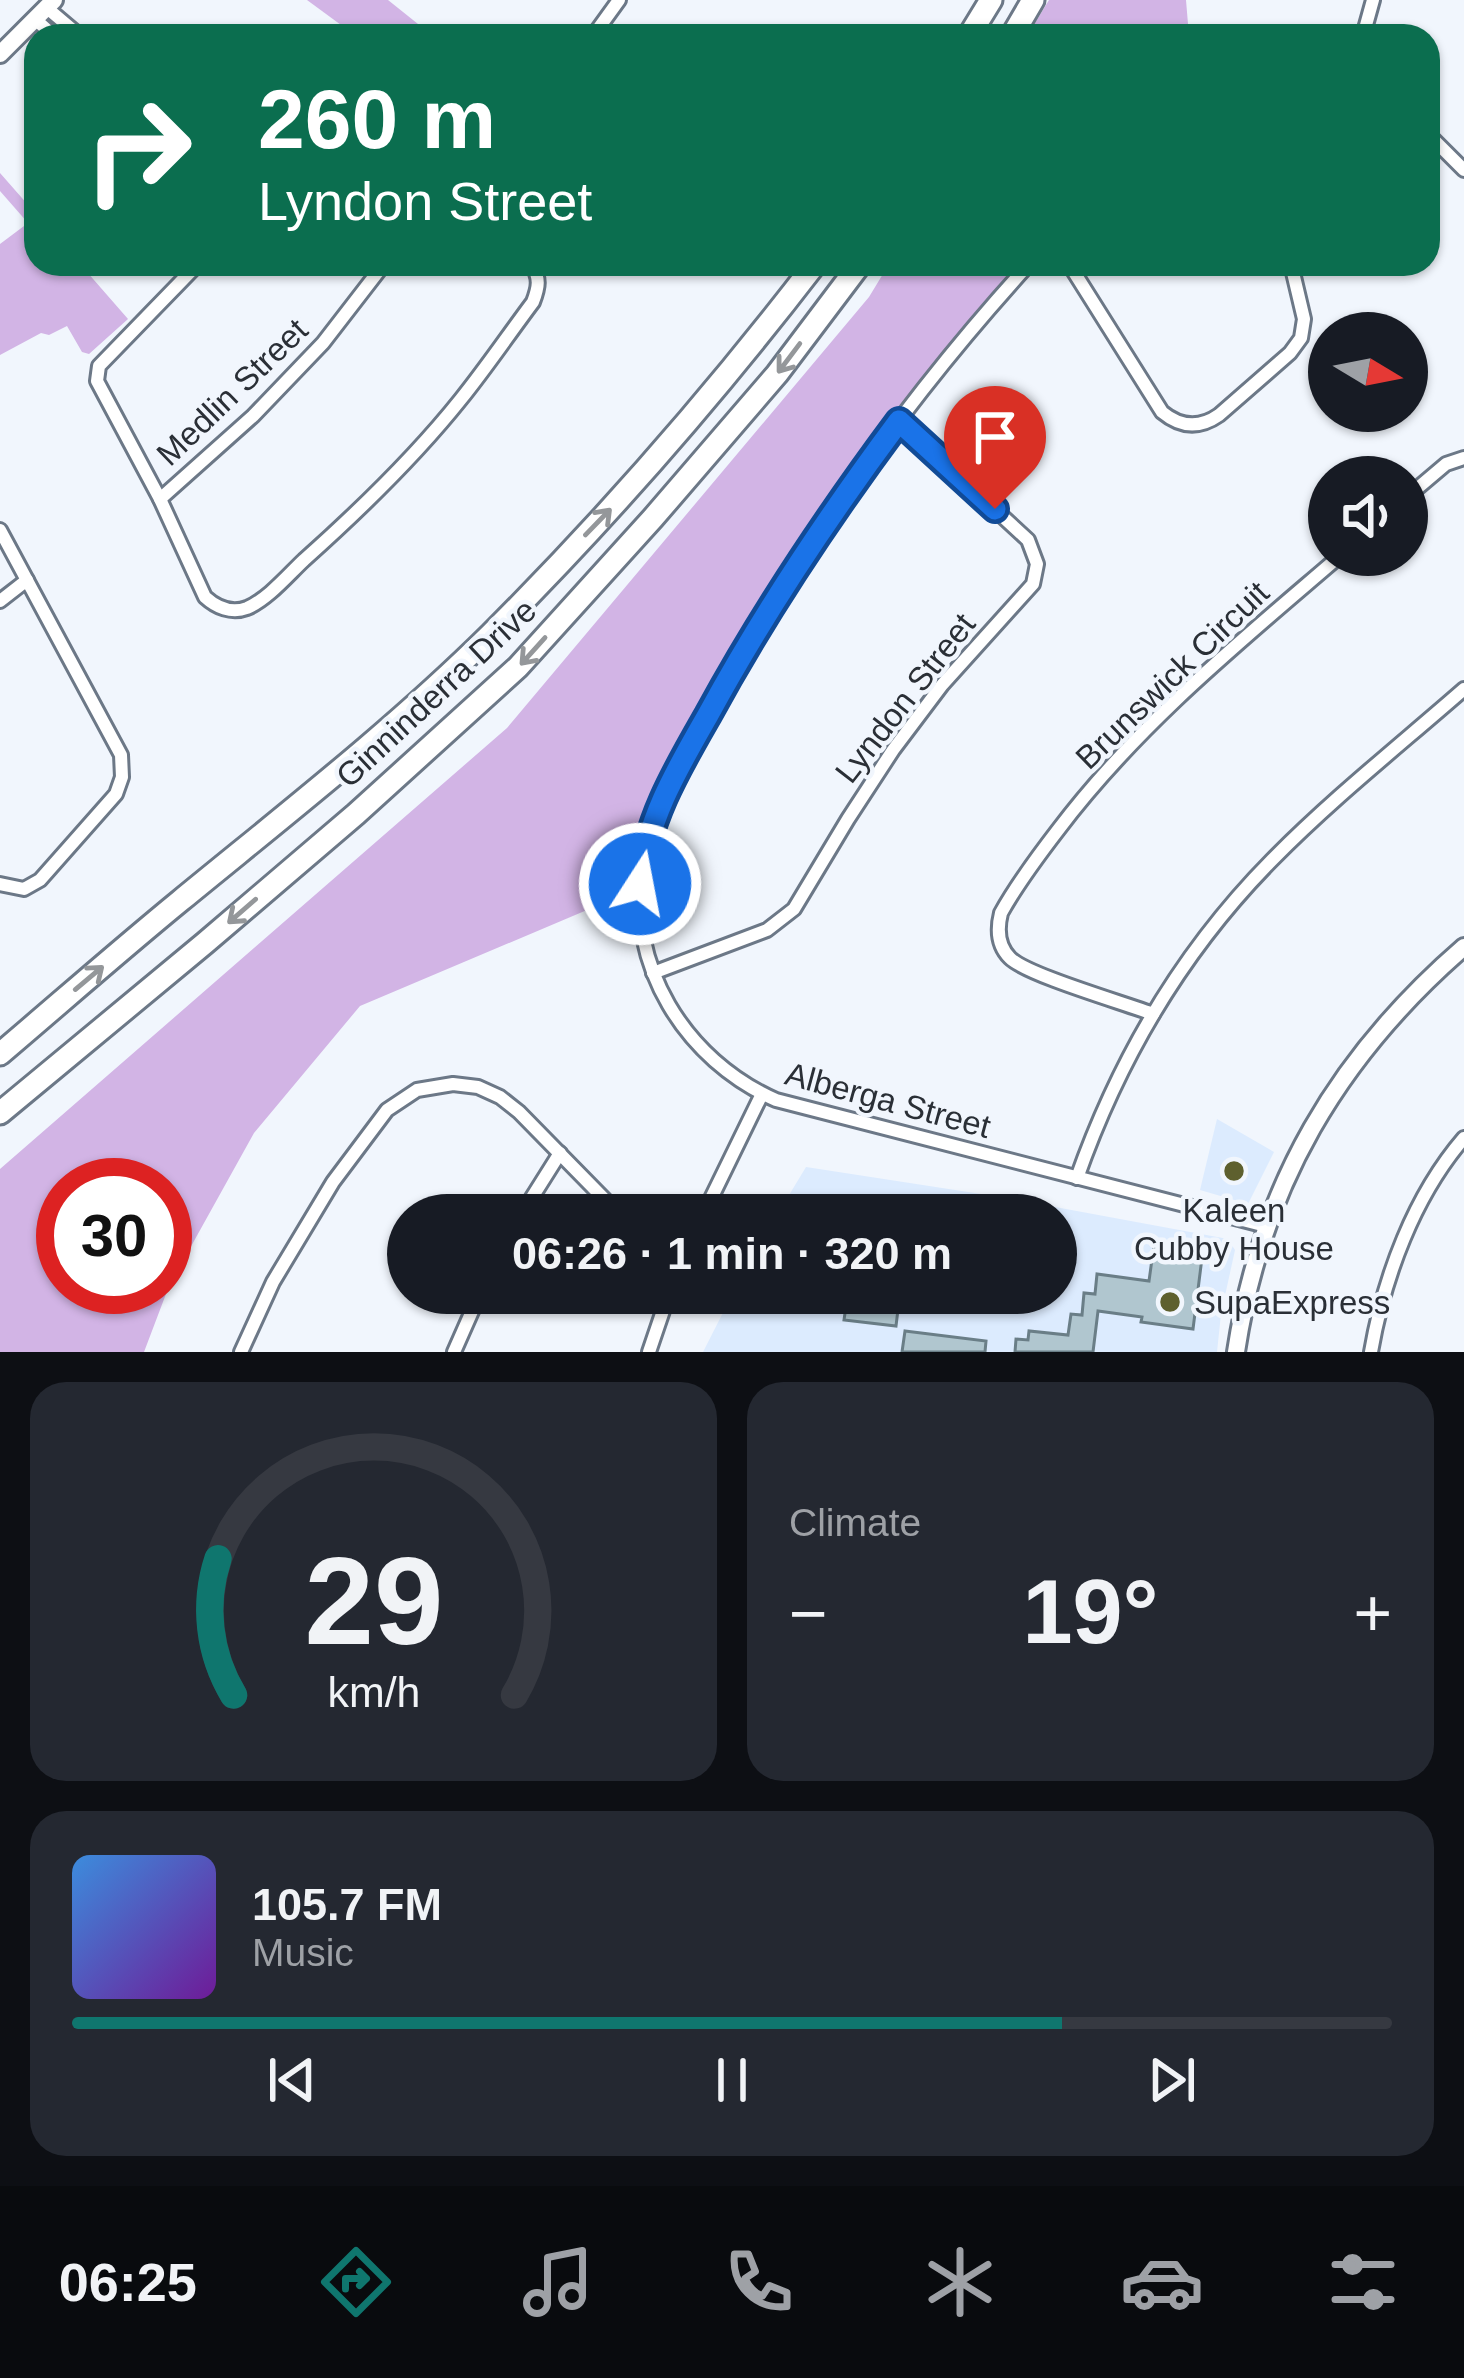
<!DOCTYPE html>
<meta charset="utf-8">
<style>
body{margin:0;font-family:Arial,sans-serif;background:#242831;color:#f1f3f6;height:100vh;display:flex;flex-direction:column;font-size:45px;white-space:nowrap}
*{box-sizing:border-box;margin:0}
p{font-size:39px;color:#9ea1a6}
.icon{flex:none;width:66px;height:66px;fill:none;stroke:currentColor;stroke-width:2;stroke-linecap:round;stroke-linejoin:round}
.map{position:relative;height:1352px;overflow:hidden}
.drawer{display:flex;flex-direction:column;gap:30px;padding:30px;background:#0d0f14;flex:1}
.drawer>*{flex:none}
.hud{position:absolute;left:24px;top:24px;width:1416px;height:252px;border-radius:36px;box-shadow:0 3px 9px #0004;background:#0b6e4f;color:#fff;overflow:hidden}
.needle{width:78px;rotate:100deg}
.buttons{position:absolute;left:1308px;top:312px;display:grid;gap:24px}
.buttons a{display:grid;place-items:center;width:120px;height:120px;border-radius:50%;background:#171b24;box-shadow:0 3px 9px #0004;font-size:60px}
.speed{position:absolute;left:36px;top:1158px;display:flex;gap:24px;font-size:60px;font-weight:700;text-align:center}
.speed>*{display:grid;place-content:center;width:156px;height:156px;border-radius:50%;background:#171b24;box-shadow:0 3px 9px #0004;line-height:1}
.speed .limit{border:18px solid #d22;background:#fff;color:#111}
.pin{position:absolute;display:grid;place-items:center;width:102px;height:102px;color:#fff;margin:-123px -51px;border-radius:50% 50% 50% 0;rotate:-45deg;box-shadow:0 0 12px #0007}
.pin .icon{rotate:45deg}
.me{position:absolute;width:132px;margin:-66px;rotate:11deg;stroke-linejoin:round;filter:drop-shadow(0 0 9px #0008)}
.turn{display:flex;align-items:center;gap:42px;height:252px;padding:0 36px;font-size:54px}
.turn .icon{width:156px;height:156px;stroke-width:2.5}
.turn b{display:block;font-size:84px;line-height:102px}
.big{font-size:90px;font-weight:600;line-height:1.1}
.drawer .tile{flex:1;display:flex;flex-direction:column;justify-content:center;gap:18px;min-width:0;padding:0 42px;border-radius:36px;background:#242831}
.drawer .dial{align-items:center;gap:0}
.dial svg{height:312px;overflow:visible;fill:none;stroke:#363941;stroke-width:7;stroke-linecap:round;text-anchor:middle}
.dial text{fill:#f1f3f6;stroke:none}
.song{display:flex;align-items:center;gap:36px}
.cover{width:144px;height:144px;border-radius:18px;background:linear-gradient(135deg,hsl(210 70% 55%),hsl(280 70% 35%))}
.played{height:12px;border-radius:6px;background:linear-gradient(90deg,#0f766e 75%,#363941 75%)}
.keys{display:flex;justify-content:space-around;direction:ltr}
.heat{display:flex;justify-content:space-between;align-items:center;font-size:66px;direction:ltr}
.drawer .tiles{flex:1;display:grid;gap:30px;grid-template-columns:1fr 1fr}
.tile:last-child{grid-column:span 2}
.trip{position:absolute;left:387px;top:1194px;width:690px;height:120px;border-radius:60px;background:#171b24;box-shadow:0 3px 9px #0004;font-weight:600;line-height:120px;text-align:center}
.menu{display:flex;height:192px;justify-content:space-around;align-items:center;background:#090b0e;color:#9ea1a6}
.menu .icon{width:84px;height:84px}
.menu .selected{color:#0f766e}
.menu b{font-size:54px;color:#f1f3f6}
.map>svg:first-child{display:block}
.built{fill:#dcebfe}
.green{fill:#d2b4e5;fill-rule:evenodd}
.building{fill:#b0c6cf;stroke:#6a7e87;stroke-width:3}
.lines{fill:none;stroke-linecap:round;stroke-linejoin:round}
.minor-casing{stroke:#6c7887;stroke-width:18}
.tertiary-casing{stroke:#6c7887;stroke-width:22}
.primary-casing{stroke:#6c7887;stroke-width:27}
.minor{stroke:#fff;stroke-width:12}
.tertiary{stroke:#fff;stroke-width:16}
.primary{stroke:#fff;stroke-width:21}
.oneway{stroke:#94979a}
.route-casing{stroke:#114b97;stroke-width:30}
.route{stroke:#1a73e8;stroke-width:21}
.poi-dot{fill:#5e602e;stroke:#f1f6fd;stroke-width:4.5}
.labels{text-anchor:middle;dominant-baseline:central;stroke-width:9;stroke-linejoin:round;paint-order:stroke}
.street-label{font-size:33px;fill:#2a2f36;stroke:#f1f6fd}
.poi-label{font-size:33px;fill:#2a2f36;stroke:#f1f6fd}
</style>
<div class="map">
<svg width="1464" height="1352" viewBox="0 0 1464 1352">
<rect width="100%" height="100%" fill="#f1f6fd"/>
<g class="built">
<polygon points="1217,1119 1274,1152 1248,1204 1200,1190"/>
<polygon points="806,1167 1007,1198 1228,1239 1235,1250 1221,1314 1217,1352 703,1352 733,1293 1056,1293 1056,1215 777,1215"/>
</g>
<g class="green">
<polygon points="307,0 388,0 433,36 356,36"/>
<polygon points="1049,0 1186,0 1189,36 1027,36"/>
<polygon points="0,173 36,214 36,264 80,264 128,319 89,354 82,352 67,326 49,335 41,333 0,355 0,244 28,223 0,191"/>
<path d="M889,264H1020L926,376L653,799L637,828L620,896L360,1006L254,1133L169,1286L144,1352H0V1169L507,728L869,297ZM63,1185H165V1287H63Z"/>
</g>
<g class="building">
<polygon points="1186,1240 1204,1242 1193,1329 1141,1322 1142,1317 1098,1311 1093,1352 1015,1352 1016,1339 1028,1340 1029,1331 1068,1335 1071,1314 1082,1315 1084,1293 1095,1294 1097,1274 1149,1281 1154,1245 1185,1249"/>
<polygon points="848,1293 900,1293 896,1326 844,1320"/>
<polygon points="905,1331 986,1341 985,1352 902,1352"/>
</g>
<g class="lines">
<g class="minor-casing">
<g id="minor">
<polyline points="47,8 80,36"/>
<polyline points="36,20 54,36"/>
<polyline points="593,36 619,0"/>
<polyline points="1363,36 1373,0"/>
<polyline points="1428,134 1464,170"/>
<path d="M198,264L99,366L97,381L160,499L205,597C216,607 231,614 247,608C268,599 288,575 304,560C360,510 414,458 461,399C486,368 509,334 533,302C539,286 540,279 532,264"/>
<path d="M1029,264C904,401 797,554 707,716C681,763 650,811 642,865C626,965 685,1060 776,1100L1266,1226"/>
<path d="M1069,264L1162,412C1180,427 1199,429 1219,415L1290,353L1301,338L1304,319L1291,264"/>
<polyline points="1407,497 1446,464 1464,458"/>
<polyline points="160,499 253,416 323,343 384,264"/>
<polyline points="0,530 121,755 122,777 116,794 40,880 24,889 0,884"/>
<polyline points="0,601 27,580"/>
<polyline points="653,973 767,930 794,909 848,819 893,750 942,685 1033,584 1037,564 1028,540 899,421"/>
<path d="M1153,1014C1124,1003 1027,975 1010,958C997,945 997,929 1001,913C1017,884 1038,856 1058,830C1138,724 1241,641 1341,555"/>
<path d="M1077,1178C1119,1059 1183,950 1272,860C1332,799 1400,745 1464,689"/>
<polyline points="521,1215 560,1153"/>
<polyline points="703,1215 762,1094"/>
<polyline points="241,1352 273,1282 333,1182 387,1110 417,1090 453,1084 478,1087 500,1097 519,1112 620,1215"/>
<polyline points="454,1352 480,1293"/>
<polyline points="649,1352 669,1293"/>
<path d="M1371,1352C1384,1277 1414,1196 1464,1138"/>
</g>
</g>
<g class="tertiary-casing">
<g id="tertiary">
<polyline points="0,54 54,0"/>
<path d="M1236,1352C1261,1186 1338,1056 1464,947"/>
</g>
</g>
<g class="primary-casing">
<g id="primary">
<polyline points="969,36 991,0"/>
<polyline points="1012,36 1033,0"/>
<path d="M0,1054C60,1003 119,951 180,901C286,814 394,730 491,634C607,518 715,394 815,264"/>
<polyline points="0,1113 205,943 356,814 518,667 653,518 777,374 860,264"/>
</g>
</g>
<use href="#minor" class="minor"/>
<use href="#tertiary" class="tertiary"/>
<use href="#primary" class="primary"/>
</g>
<defs><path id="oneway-shaft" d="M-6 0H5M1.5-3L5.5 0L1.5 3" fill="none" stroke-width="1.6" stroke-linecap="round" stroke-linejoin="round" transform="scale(3)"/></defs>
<g class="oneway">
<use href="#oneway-shaft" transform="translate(789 358) rotate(127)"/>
<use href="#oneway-shaft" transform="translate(598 522) rotate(-46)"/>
<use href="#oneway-shaft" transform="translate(533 651) rotate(132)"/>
<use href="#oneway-shaft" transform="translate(242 911) rotate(139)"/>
<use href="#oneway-shaft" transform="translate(89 978) rotate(-40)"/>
</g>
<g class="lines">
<g class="route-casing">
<path id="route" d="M640,884C646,821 677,769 708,715C764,612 829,515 899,421L995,509"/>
</g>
<use href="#route" class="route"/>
</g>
<g class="poi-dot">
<circle cx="1234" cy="1171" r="12"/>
<circle cx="1170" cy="1302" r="12"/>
</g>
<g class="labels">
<g class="street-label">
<text transform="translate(232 392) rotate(-44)">Medlin Street</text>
<text transform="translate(1172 675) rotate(-44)">Brunswick Circuit</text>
<text transform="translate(436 693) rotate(-43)">Ginninderra Drive</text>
<text transform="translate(905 698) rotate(-52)">Lyndon Street</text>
<text transform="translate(888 1100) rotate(15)">Alberga Street</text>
</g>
<g class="poi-label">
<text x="1234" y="1210">Kaleen<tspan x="1234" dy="38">Cubby House</tspan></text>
<text x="1194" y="1302" text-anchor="start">SupaExpress</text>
</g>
</g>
</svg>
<div class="buttons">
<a><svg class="needle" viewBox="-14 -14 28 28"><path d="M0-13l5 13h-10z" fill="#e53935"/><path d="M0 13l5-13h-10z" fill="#9ea1a6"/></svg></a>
<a><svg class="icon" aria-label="sound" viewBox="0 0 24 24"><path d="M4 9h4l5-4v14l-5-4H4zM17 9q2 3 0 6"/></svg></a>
</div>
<div class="speed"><div class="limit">30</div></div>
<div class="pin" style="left:995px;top:509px;background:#d93025"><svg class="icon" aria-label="arrive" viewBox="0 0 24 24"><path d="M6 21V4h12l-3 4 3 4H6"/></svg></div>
<svg class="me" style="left:640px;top:884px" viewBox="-20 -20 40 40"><circle r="17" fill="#1a73e8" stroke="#fff" stroke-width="3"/><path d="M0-11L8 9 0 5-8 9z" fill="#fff"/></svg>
<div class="trip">06:26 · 1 min · 320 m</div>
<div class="hud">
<div class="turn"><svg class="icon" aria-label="right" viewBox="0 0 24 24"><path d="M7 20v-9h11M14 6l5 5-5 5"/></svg><div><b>260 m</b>Lyndon Street</div></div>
</div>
</div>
<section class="drawer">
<div class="tiles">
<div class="tile dial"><svg viewBox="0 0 100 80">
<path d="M14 69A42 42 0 1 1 86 69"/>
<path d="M14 69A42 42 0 0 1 10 34" stroke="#0f766e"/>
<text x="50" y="56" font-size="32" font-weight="700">29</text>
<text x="50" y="72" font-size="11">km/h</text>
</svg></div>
<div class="tile"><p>Climate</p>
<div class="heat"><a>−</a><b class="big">19°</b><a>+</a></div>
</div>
<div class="tile">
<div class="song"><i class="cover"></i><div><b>105.7 FM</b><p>Music</p></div></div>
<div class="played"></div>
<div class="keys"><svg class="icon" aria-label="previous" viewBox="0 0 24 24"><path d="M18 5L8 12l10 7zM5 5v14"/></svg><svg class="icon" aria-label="pause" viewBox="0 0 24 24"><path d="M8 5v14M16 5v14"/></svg><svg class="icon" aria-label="next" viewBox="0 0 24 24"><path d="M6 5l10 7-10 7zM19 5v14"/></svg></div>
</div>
</div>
</section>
<nav class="menu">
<b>06:25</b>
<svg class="icon selected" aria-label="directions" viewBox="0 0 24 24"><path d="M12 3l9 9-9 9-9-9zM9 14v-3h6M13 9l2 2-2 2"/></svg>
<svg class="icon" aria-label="music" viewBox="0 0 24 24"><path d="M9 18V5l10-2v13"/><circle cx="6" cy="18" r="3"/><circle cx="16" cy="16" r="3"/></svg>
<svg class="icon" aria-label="phone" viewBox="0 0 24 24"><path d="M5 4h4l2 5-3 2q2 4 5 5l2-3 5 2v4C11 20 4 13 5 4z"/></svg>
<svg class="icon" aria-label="climate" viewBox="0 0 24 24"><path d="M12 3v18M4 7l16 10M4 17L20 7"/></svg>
<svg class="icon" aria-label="car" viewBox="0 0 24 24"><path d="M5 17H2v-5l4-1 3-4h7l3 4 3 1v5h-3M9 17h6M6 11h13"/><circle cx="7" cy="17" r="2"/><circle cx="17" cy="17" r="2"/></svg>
<svg class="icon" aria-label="filters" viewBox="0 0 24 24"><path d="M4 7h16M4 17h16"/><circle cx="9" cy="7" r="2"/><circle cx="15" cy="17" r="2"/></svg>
</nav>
